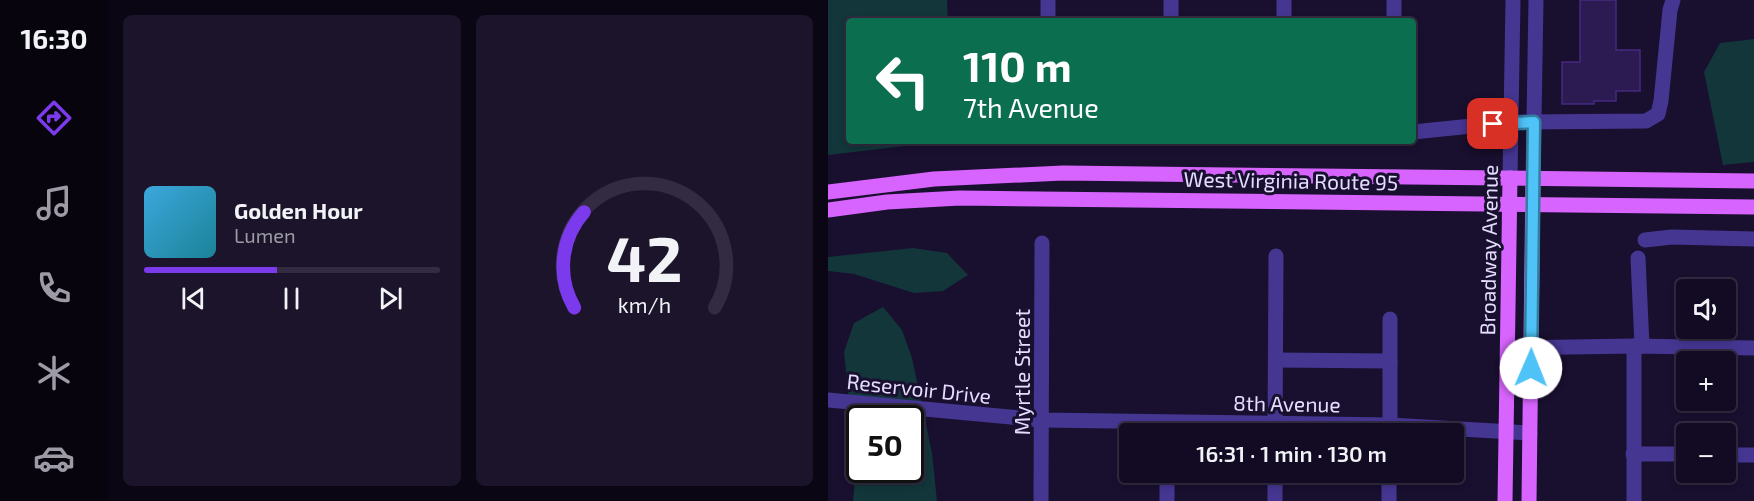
<!DOCTYPE html>
<meta charset="utf-8">
<style>
body{margin:0;font-family:"Exo 2",sans-serif;background:#1c142b;color:#f1f3f6;height:100vh;display:flex;flex-direction:column;font-size:22px;white-space:nowrap}
*{box-sizing:border-box;margin:0}
p{font-size:20px;color:#9d9ba6}
.icon{flex:none;width:33px;height:33px;fill:none;stroke:currentColor;stroke-width:2;stroke-linecap:round;stroke-linejoin:round}
.map{position:relative;flex:1;overflow:hidden}
.details{display:flex;flex-direction:column;gap:15px;padding:15px;background:#0a0613;width:720px}
.details>*{flex:none}
.guide{position:absolute;left:18px;top:18px;width:570px;height:126px;border-radius:6px;box-shadow:0 3px 9px #0003,0 0 0 2px #322b41;background:#0b6e4f;color:#fff;overflow:hidden}
.tools{position:absolute;left:848px;top:279px;display:grid;gap:12px}
.tools a{display:grid;place-items:center;width:60px;height:60px;border-radius:6px;background:#130b23;box-shadow:0 3px 9px #0003,0 0 0 2px #322b41;font-size:30px}
.speed{position:absolute;left:18px;top:405px;display:flex;gap:12px;font-size:30px;font-weight:700;text-align:center}
.speed>*{display:grid;place-content:center;width:78px;height:78px;border-radius:50%;background:#130b23;box-shadow:0 3px 9px #0003,0 0 0 2px #322b41;line-height:1}
.speed .limit{border:3px solid #111;border-radius:9px;background:#fff;color:#111}
.pin{position:absolute;display:grid;place-items:center;width:51px;height:51px;color:#fff;margin:-26px;border-radius:12px;box-shadow:0 3px 9px #0006}
.me{position:absolute;width:66px;margin:-33px;rotate:1deg;stroke-linejoin:round;filter:drop-shadow(0 0 4px #0008)}
.turn{display:flex;align-items:center;gap:21px;height:126px;padding:0 18px;font-size:27px}
.turn .icon{width:78px;height:78px;stroke-width:2.5}
.turn b{display:block;font-size:42px;line-height:51px}
.details .card{flex:1;display:flex;flex-direction:column;justify-content:center;gap:9px;min-width:0;padding:0 21px;border-radius:9px;background:#1c142b}
.details .dial{align-items:center;gap:0}
.dial svg{height:156px;overflow:visible;fill:none;stroke:#322b41;stroke-width:7;stroke-linecap:round;text-anchor:middle}
.dial text{fill:#f1f3f6;stroke:none}
.song{display:flex;align-items:center;gap:18px}
.cover{width:72px;height:72px;border-radius:9px;background:linear-gradient(135deg,hsl(200 70% 55%),hsl(190 70% 35%))}
.played{height:6px;border-radius:3px;background:linear-gradient(90deg,#7c3aed 45%,#322b41 45%)}
.keys{display:flex;justify-content:space-around;direction:ltr}
.details .tiles{flex:1;display:grid;gap:15px;grid-template-columns:repeat(2,1fr)}
.trip{position:absolute;left:291px;top:423px;width:345px;height:60px;border-radius:6px;background:#130b23;box-shadow:0 3px 9px #0003,0 0 0 2px #322b41;font-weight:600;line-height:60px;text-align:center}
main{display:flex;flex:1;min-height:0}
.menu{display:flex;flex-direction:column;width:108px;justify-content:space-around;align-items:center;background:#08040e;color:#9d9ba6}
.menu .icon{width:42px;height:42px}
.menu .current{color:#7c3aed}
.menu b{font-size:27px;color:#f1f3f6}
.map>svg:first-child{display:block}
.green{fill:#12363a;fill-rule:evenodd}
.building{fill:#2c1a52;stroke:#452a80;stroke-width:1.5}
.lines{fill:none;stroke-linecap:round;stroke-linejoin:round}
.minor{stroke:#453692;stroke-width:15}
.major{stroke:#d864ff;stroke-width:15}
.route-casing{stroke:#337fa1;stroke-width:15}
.route{stroke:#4fc3f7;stroke-width:10}
.labels{text-anchor:middle;dominant-baseline:central;stroke-width:6;stroke-linejoin:round;paint-order:stroke}
.street-label{font-size:21px;fill:#e5ddff;stroke:#190f2f}
</style>
<main>
<nav class="menu">
<b>16:30</b>
<svg class="icon current" aria-label="directions" viewBox="0 0 24 24"><path d="M12 3l9 9-9 9-9-9zM9 14v-3h6M13 9l2 2-2 2"/></svg>
<svg class="icon" aria-label="music" viewBox="0 0 24 24"><path d="M9 18V5l10-2v13"/><circle cx="6" cy="18" r="3"/><circle cx="16" cy="16" r="3"/></svg>
<svg class="icon" aria-label="phone" viewBox="0 0 24 24"><path d="M5 4h4l2 5-3 2q2 4 5 5l2-3 5 2v4C11 20 4 13 5 4z"/></svg>
<svg class="icon" aria-label="climate" viewBox="0 0 24 24"><path d="M12 3v18M4 7l16 10M4 17L20 7"/></svg>
<svg class="icon" aria-label="car" viewBox="0 0 24 24"><path d="M5 17H2v-5l4-1 3-4h7l3 4 3 1v5h-3M9 17h6M6 11h13"/><circle cx="7" cy="17" r="2"/><circle cx="17" cy="17" r="2"/></svg>
</nav>
<section class="details">
<div class="tiles">
<div class="card">
<div class="song"><i class="cover"></i><div><b>Golden Hour</b><p>Lumen</p></div></div>
<div class="played"></div>
<div class="keys"><svg class="icon" aria-label="previous" viewBox="0 0 24 24"><path d="M18 5L8 12l10 7zM5 5v14"/></svg><svg class="icon" aria-label="pause" viewBox="0 0 24 24"><path d="M8 5v14M16 5v14"/></svg><svg class="icon" aria-label="next" viewBox="0 0 24 24"><path d="M6 5l10 7-10 7zM19 5v14"/></svg></div>
</div>
<div class="card dial"><svg viewBox="0 0 100 80">
<path d="M14 69A42 42 0 1 1 86 69"/>
<path d="M14 69A42 42 0 0 1 19 20" stroke="#7c3aed"/>
<text x="50" y="56" font-size="32" font-weight="700">42</text>
<text x="50" y="72" font-size="11">km/h</text>
</svg></div>
</div>
</section>
<div class="map">
<svg width="926" height="501" viewBox="0 0 926 501">
<rect width="100%" height="100%" fill="#190f2f"/>
<g class="green">
<polygon points="0,0 119,0 120,21 21,21 21,141 99,141 94,144 0,155"/>
<polygon points="926,39 926,162 895,165 876,72 892,43"/>
<polygon points="85,248 119,253 140,275 115,291 86,293 26,274 0,271 0,257"/>
<path d="M55,307L74,330L84,358L104,453L109,501H25L28,471L16,352L26,323ZM32,418H82V470H32Z"/>
</g>
<polygon class="building" points="752,0 788,0 788,50 812,50 812,91 788,91 788,101 766,101 766,104 734,104 734,62 752,62"/>
<g class="lines">
<g class="minor">
<polyline points="566,0 566,21"/>
<polyline points="220,21 220,0"/>
<polyline points="343,21 343,0"/>
<polyline points="456,21 456,0"/>
<polyline points="585,132 683,122 818,121 830,114 833,101 842,10 845,0"/>
<polyline points="682,178 685,0"/>
<polyline points="705,178 708,0"/>
<polyline points="817,240 844,237 926,239"/>
<polyline points="810,258 814,346"/>
<polyline points="806,346 806,501"/>
<polyline points="680,348 806,346 926,348"/>
<polyline points="448,360 562,361"/>
<polyline points="0,400 215,420 562,425 702,433"/>
<polyline points="447,433 448,256"/>
<polyline points="562,433 562,319"/>
<polyline points="805,454 858,454"/>
<polyline points="897,455 926,455"/>
<polyline points="213,501 214,243"/>
<polyline points="339,501 339,472"/>
<polyline points="447,501 447,472"/>
<polyline points="561,501 561,472"/>
</g>
<g class="major">
<polyline points="0,192 106,179 235,173 926,181"/>
<polyline points="0,210 59,202 132,198 926,207"/>
<polyline points="677,501 682,178"/>
<polyline points="701,501 705,178"/>
</g>
</g>
<g class="lines">
<g class="route-casing">
<polyline id="route" points="665,124 706,122 703,368"/>
</g>
<use href="#route" class="route"/>
</g>
<g class="labels">
<g class="street-label">
<text transform="translate(463 180) rotate(1)">West Virginia Route 95</text>
<text transform="translate(660 250) rotate(-89)">Broadway Avenue</text>
<text transform="translate(193 372) rotate(-90)">Myrtle Street</text>
<text transform="translate(91 388) rotate(6)">Reservoir Drive</text>
<text transform="translate(459 403) rotate(1)">8th Avenue</text>
</g>
</g>
</svg>
<div class="tools">
<a><svg class="icon" aria-label="sound" viewBox="0 0 24 24"><path d="M4 9h4l5-4v14l-5-4H4zM17 9q2 3 0 6"/></svg></a>
<a>+</a>
<a>−</a>
</div>
<div class="speed"><div class="limit">50</div></div>
<div class="pin" style="left:665px;top:124px;background:#d93025"><svg class="icon" aria-label="arrive" viewBox="0 0 24 24"><path d="M6 21V4h12l-3 4 3 4H6"/></svg></div>
<svg class="me" style="left:703px;top:368px" viewBox="-20 -20 40 40"><circle r="19" fill="#fff"/><path d="M0-13L10 11 0 6-10 11z" fill="#4fc3f7"/></svg>
<div class="trip">16:31 · 1 min · 130 m</div>
<div class="guide">
<div class="turn"><svg class="icon" aria-label="left" viewBox="0 0 24 24"><path d="M17 20v-9H6M10 6l-5 5 5 5"/></svg><div><b>110 m</b>7th Avenue</div></div>
</div>
</div>
</main>
